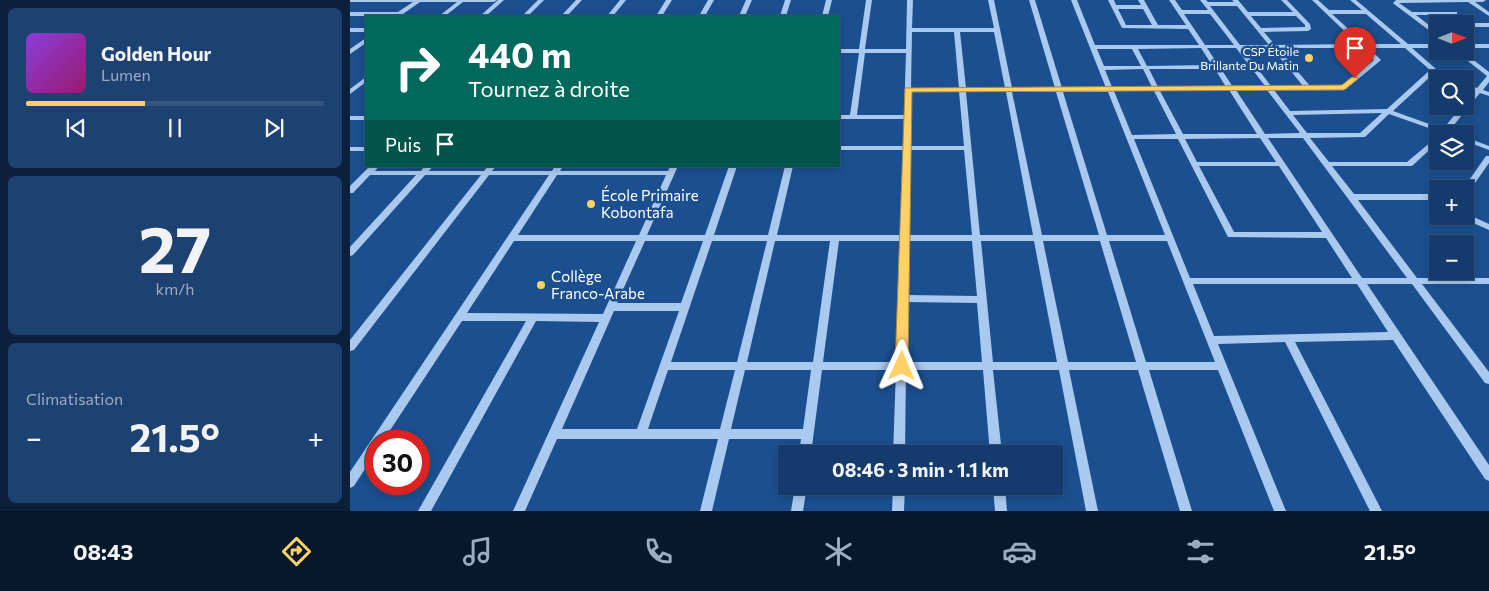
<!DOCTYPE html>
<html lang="fr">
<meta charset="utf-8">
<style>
body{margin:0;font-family:Commissioner,sans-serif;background:#1d4271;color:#f1f3f6;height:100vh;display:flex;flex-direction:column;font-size:19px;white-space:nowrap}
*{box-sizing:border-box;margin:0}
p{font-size:16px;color:#9dadc1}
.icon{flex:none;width:28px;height:28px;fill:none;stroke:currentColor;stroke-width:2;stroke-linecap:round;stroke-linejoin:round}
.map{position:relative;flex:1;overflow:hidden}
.sheet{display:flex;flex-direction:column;gap:8px;padding:8px;background:#0b203b;width:350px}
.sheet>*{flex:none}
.hud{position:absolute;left:15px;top:15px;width:475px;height:152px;border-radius:0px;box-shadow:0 2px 8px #0003,0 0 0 1px #33557e;background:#00695c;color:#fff;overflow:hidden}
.needle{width:32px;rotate:90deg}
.buttons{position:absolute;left:1079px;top:15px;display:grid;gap:10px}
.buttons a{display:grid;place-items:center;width:45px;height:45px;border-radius:0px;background:#143b6b;box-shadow:0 2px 8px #0003,0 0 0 1px #33557e;font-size:25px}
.speed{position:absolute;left:15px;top:430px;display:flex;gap:10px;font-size:25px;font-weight:700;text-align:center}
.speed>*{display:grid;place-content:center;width:65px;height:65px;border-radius:50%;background:#143b6b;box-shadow:0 2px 8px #0003,0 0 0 1px #33557e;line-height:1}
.speed .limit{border:8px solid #d22;background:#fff;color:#111}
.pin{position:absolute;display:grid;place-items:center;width:42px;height:42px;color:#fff;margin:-51px -21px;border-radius:50% 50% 50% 0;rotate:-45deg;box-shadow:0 0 5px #0007}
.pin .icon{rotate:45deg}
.me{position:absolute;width:55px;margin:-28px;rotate:1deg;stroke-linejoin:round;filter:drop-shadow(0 0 4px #0008)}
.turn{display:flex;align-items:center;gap:18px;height:105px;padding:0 20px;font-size:22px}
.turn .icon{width:65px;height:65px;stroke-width:2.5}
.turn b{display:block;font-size:35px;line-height:42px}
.then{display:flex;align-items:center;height:48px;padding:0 20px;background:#0003;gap:10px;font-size:19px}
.big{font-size:38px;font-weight:700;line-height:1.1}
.sheet .tile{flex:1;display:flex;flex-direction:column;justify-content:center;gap:8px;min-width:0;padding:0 18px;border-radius:8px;background:#1d4271}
.sheet .dial{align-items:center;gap:0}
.dial b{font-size:65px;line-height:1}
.song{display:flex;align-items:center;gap:15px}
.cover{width:60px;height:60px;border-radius:8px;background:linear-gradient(135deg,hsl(270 70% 55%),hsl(320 70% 35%))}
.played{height:5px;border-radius:2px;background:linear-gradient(90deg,#ffd166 40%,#33557e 40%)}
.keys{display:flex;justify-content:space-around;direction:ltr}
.heat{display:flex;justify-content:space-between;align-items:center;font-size:28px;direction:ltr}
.trip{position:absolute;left:428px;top:445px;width:285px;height:50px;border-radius:0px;background:#143b6b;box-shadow:0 2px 8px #0003,0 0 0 1px #33557e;font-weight:700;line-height:50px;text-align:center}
.menu{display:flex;height:80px;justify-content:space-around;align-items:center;background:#08182b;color:#9dadc1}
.menu .icon{width:35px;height:35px}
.menu .on{color:#ffd166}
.menu b{font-size:22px;color:#f1f3f6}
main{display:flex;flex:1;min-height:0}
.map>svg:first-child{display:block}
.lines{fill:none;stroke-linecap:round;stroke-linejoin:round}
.minor{fill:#a9c9ee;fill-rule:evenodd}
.route{fill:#ffd166;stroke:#a68842}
.poi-dot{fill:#ffd166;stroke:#1b4f8f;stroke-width:2}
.labels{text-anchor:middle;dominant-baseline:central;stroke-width:5;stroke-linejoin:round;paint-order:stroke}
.far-poi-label{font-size:12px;fill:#fff;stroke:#1b4f8f;text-anchor:end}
.poi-label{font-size:15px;fill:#fff;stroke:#1b4f8f;text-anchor:start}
</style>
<main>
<section class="sheet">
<div class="tile">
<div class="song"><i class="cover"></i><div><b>Golden Hour</b><p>Lumen</p></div></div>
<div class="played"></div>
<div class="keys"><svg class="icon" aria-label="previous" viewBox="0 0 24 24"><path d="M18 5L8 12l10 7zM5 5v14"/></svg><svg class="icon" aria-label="pause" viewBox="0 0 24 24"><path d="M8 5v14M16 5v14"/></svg><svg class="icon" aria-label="next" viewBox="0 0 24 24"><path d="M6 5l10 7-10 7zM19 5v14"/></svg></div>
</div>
<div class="tile dial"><b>27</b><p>km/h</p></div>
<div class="tile"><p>Climatisation</p>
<div class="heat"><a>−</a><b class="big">21.5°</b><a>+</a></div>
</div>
</section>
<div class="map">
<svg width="1139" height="511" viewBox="0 0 1139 511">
<rect width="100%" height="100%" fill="#1b4f8f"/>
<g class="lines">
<g class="minor">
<polygon points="0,0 147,0 144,2 113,2 95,16 89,16 107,2 70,2 50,16 0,16 0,12 48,12 63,2 0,2"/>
<polygon points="148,0 154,0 136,16 130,16"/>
<polygon points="188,0 194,0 178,16 172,16"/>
<polygon points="226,0 232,0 217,16 211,16"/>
<polygon points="270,0 276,0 263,16 257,16"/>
<polygon points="316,0 322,0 312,16 306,16"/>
<polygon points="358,0 364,0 355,16 349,16"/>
<polygon points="396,0 402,0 395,16 389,16"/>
<polygon points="435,0 441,0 436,16 430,16"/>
<polygon points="476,0 482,0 478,16 472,16"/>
<path d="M516,0H522L515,49H556L557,0H563L562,28H644L638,0H644L662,88H705L679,0H685L712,88H756L721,0H727L745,45H849L838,29L772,28L758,0H764L766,5H791L788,0H794L808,25H836L819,0H825L832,10H858L850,0H856L858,2H884L882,0H888L898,12H943L931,0H937L960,24L961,29L958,31L914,32L925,45L1008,44L962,0H968L979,10H1012L1000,0H1006L1058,44H1088V48H1062L1086,69L1087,70L1084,73L1097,79H1088L1081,76L1043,111L1093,129L1112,106H1115V102L1124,91L1115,88V84L1127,88L1137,76L1105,51H1112L1139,72V82L1133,90L1139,92V96L1130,93L1099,131L1104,134H1089L1090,132L1039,114L1015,137L960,138L979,162H1057L1088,136V142L1062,166H982L1004,194H1088V200H1008L1067,278H1139V284H1072L1139,372V384L1135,383L1062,284H1017L1139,465V481L1135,479L1043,340L945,342L1032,511H1020L935,342L868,344L936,511H924L868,370H799L842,511H830L788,370H719L748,511H736L709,370H643L652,454H640L633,370H556L555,454H543L546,370H472L461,454H449L451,439H379L362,511H350L368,439H207L175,511H163L249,322L186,321L81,511H68L176,321H112L33,441H26V452L4,486L0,488V472L199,175H139L4,350L0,351V340L131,175H75L3,255L0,256V247L66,175H20L3,193H0V186L20,166H29L25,171H71L75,166H83L79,171H134L138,166H146L142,171H202L205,166H213L210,171H318L320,166H328L297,235H355L379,166H387L364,235H418L435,166H443L427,235H550L553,150H489V146H553L554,119H489V115H500L509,53H489V49H509ZM860,6H887L919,45H890ZM768,9H793L802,25H776ZM834,14H860L884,45H855ZM982,14H1016L1051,44H1015ZM901,16H946L955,25V27L911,28ZM562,32H604L609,88H561ZM610,32H644L655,88H616ZM851,48L862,65L797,66L788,49ZM857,48H886L915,86L883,87ZM892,48H922L953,86H921ZM928,48H1012L1024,60L992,86H960ZM1019,48H1055L1080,70L1037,109L940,111L924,90L996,89L1031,60ZM747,49H782L791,66H754ZM515,53H556L554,115H507ZM793,69L802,87H762L755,70ZM799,69H865L876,87H808ZM879,90L907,134H833L810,91ZM886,90H917L950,133L915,134ZM764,91H804L826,134L782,135ZM561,92H609L614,146H560ZM616,92H656L683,235H630ZM662,92H706L749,235H692ZM713,92H758L815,235H757ZM1032,113L1010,133H957L943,115ZM910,138L926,162H847L835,139ZM918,138H953L1057,278H1012ZM784,139H828L878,237L976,238L1002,278H840ZM560,150H614L622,235H559ZM849,166H929L972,232H884ZM207,175H316L289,235H168ZM164,241H286L253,314L117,313ZM295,241H353L331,303H267ZM362,241H417L387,362H321ZM425,241H480L463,362H397ZM489,241H550L546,362H473ZM558,241H622L627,296L558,295ZM631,241H684L707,362H643ZM693,241H750L786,362H718ZM759,241H817L865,362H796ZM843,284H1007L1038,332L864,336ZM557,302L627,303L632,362H556ZM264,311H329L287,429H212ZM318,370H385L370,429H298ZM395,370H461L453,429H381Z"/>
<polygon points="1046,0 1136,0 1133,2 1125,2 1139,12 1139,16 1118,2 1049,3 1062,12 1107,12 1107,14 1105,15 1066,15 1088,32 1088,37 1044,4 1043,3"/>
<polygon points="1115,23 1139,23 1139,27 1115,27 1115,24 1113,24"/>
<rect x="0" y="28" width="16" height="4"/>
<polygon points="16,38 16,43 0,54 0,49"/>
<rect x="1115" y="44" width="24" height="4"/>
<polygon points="16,77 16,82 0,94 0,89"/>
<rect x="0" y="116" width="16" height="4"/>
<polygon points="1115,137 1139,146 1139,150 1115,141"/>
<rect x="0" y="147" width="16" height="4"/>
<polygon points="1136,156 1139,156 1139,163 1118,193 1115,193 1115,189 1113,189"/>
<polygon points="1115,213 1139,224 1139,230 1112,218 1111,216 1115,216"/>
<polygon points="445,486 457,486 453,511 441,511"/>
<polygon points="543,486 555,486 554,511 542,511"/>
<polygon points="643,486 655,486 657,511 645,511"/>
</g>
</g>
<polygon class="route" points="1002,77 1009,78 994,90 562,92 558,366 556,370 552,372 547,370 545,366 555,88 992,85"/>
<g class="poi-dot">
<circle cx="959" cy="58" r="5"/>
<circle cx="241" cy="204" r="5"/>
<circle cx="191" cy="285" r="5"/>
</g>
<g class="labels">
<g class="far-poi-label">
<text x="949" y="51">CSP Étoile<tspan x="949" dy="14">Brillante Du Matin</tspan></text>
</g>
<g class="poi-label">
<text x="251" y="195">École Primaire<tspan x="251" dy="17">Kobontafa</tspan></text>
<text x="201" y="276">Collège<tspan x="201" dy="17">Franco-Arabe</tspan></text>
</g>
</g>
</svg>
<div class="buttons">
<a><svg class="needle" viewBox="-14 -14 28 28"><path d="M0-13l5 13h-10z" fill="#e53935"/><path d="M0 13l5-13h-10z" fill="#9dadc1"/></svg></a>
<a><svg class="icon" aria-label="search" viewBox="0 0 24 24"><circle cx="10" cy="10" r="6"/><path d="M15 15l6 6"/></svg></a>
<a><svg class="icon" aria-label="layers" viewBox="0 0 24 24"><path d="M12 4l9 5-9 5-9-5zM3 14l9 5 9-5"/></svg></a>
<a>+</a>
<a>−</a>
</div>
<div class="speed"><div class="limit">30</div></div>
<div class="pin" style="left:1005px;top:78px;background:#d93025"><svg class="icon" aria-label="arrive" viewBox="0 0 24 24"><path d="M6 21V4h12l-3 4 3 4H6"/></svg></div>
<svg class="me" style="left:552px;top:366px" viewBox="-20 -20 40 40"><path d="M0-17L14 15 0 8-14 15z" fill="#ffd166" stroke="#fff" stroke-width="4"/></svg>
<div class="trip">08:46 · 3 min · 1.1 km</div>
<div class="hud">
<div class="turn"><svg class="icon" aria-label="right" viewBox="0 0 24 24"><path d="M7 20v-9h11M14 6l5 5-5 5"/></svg><div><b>440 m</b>Tournez à droite</div></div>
<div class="then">Puis<svg class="icon" aria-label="arrive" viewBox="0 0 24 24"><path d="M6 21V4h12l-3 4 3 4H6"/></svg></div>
</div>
</div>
</main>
<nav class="menu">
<b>08:43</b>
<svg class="icon on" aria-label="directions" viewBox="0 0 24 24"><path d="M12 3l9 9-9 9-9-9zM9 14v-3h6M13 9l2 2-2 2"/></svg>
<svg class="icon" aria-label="music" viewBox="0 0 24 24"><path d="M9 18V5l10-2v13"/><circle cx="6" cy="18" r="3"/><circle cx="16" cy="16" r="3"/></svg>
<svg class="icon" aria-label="phone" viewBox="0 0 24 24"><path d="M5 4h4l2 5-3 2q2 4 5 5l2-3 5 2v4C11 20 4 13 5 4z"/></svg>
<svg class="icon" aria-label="climate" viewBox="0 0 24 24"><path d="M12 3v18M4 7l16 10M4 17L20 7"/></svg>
<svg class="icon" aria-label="car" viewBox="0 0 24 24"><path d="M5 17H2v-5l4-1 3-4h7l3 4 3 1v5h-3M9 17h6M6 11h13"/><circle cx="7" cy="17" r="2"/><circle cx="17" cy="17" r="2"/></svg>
<svg class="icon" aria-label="filters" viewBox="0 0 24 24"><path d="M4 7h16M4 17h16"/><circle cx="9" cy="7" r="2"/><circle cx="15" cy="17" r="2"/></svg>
<b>21.5°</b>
</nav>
